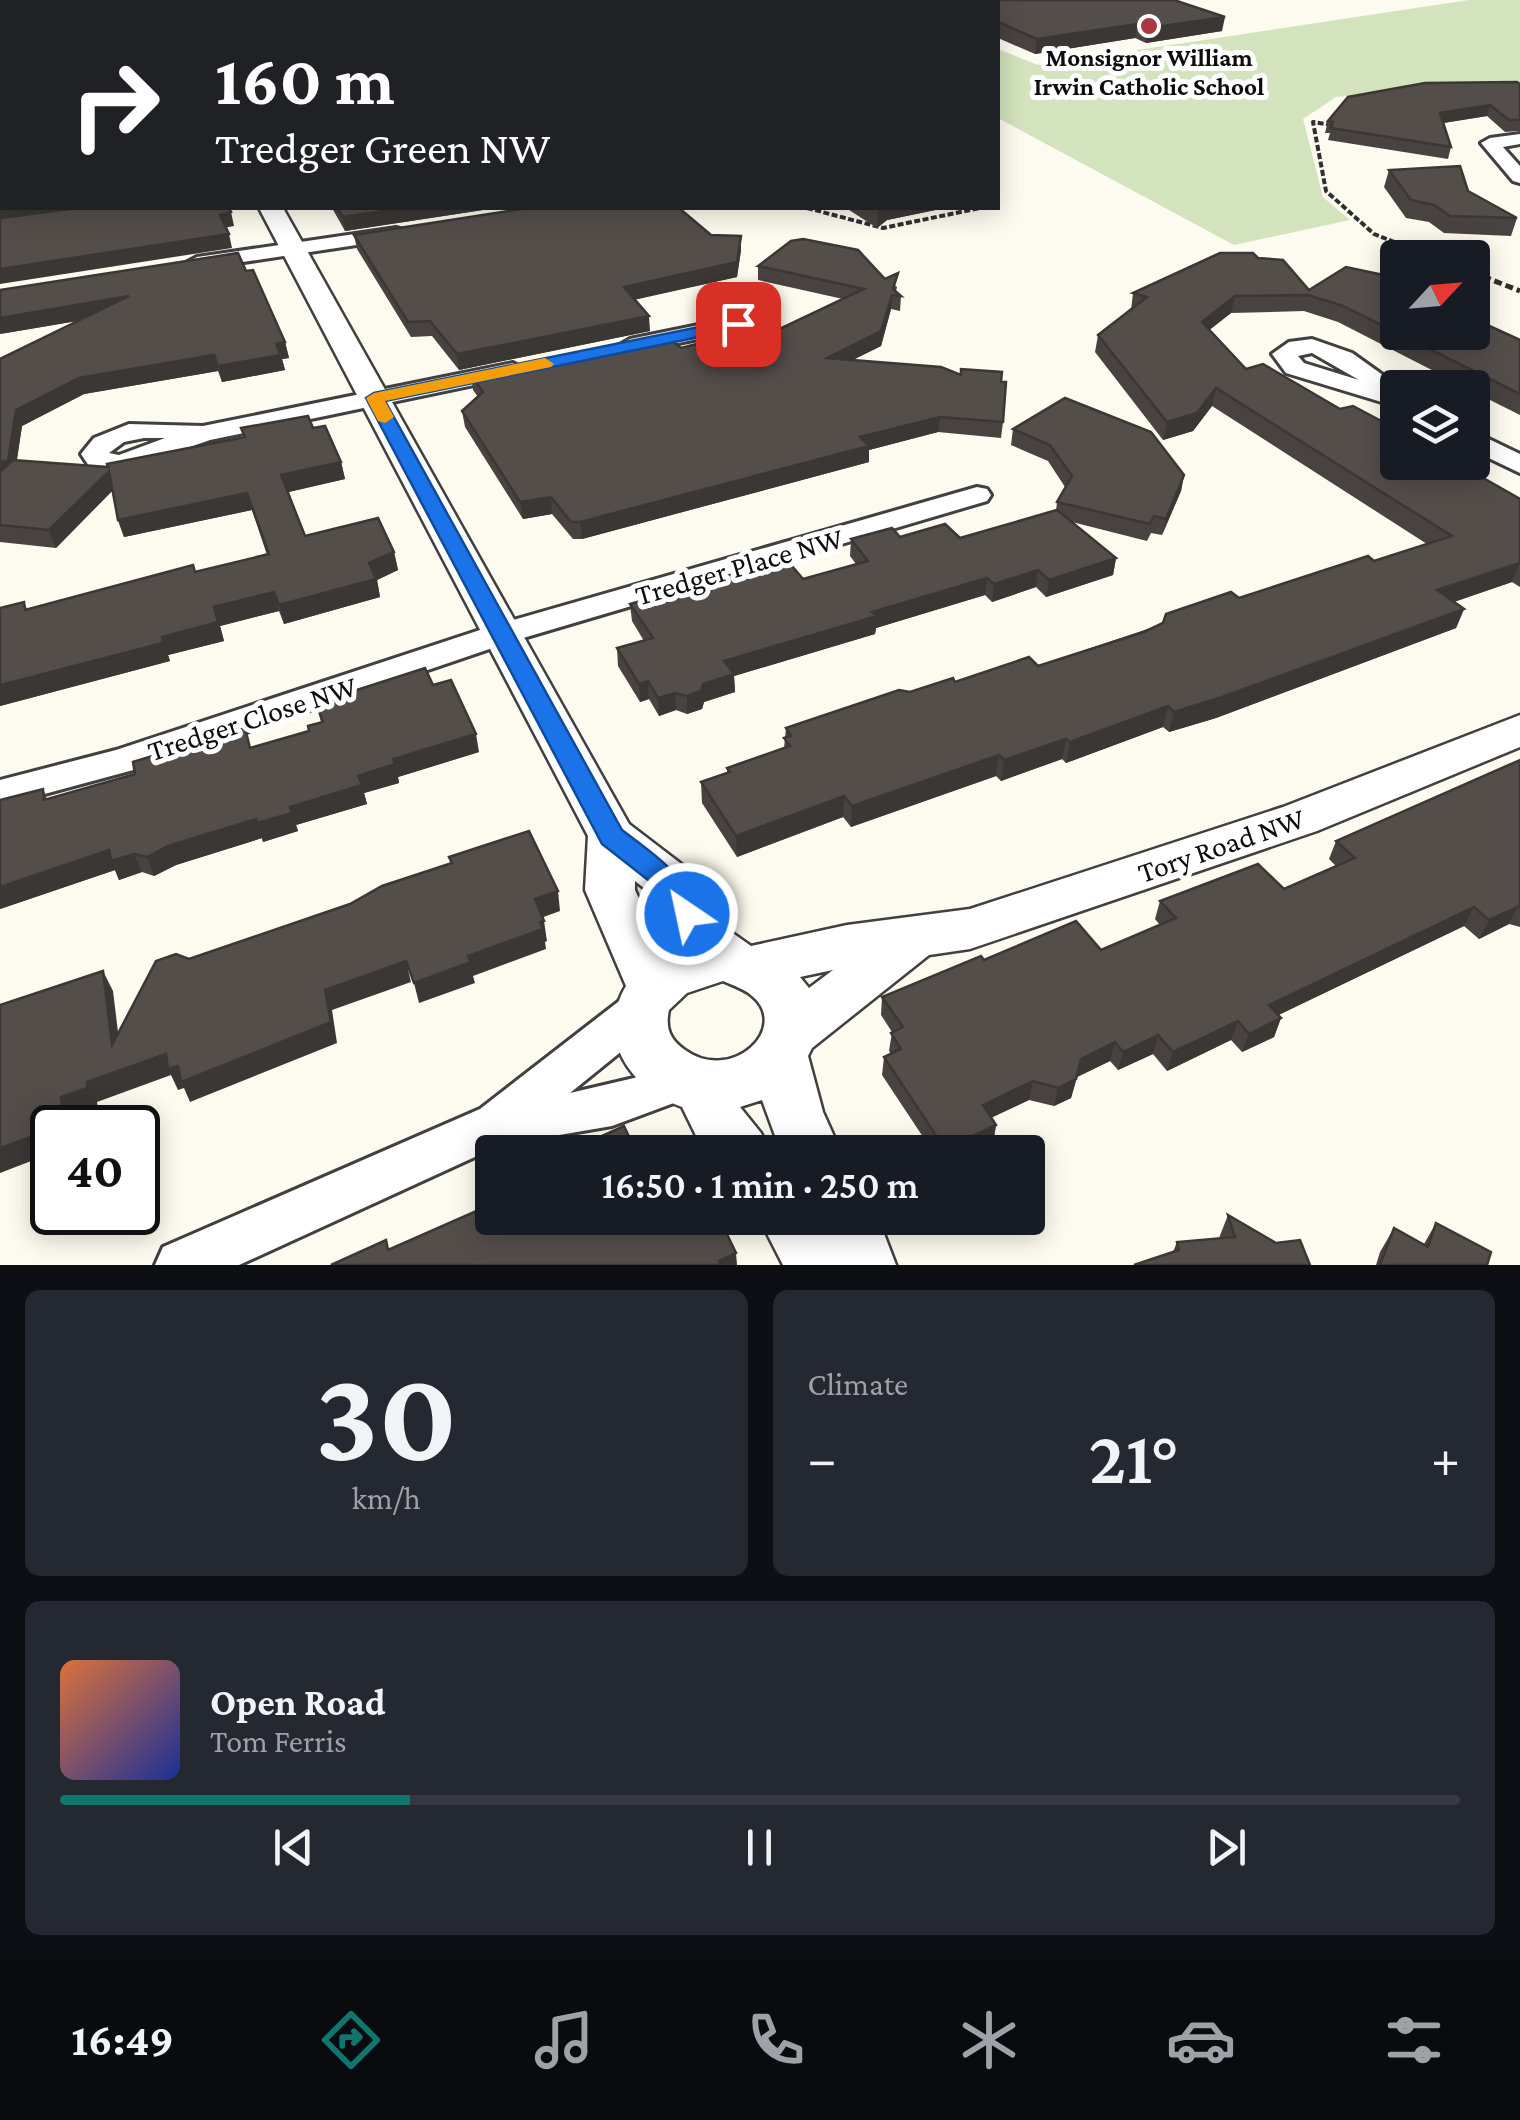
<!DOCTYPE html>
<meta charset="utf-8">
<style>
body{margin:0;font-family:"Crimson Pro",serif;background:#242831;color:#f1f3f6;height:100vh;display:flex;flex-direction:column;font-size:38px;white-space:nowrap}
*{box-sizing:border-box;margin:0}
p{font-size:32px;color:#9ea1a6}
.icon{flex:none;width:55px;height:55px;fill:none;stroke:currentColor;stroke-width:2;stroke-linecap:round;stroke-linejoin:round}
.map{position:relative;height:1265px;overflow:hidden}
.details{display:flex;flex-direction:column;gap:25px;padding:25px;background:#0d0f14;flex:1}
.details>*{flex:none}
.top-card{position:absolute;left:0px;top:0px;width:1000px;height:210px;box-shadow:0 5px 25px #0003;background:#202124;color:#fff;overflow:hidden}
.needle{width:65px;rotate:64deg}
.tools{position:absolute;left:1380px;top:240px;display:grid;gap:20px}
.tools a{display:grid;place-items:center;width:110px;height:110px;border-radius:10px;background:#171b24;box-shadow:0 5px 25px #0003;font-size:50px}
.speed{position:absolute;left:30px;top:1105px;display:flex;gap:20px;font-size:50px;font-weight:700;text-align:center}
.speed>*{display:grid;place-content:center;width:130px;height:130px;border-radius:50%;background:#171b24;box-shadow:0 5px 25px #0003;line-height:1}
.speed .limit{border:5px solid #111;border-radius:15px;background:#fff;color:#111}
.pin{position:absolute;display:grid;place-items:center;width:85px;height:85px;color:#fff;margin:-42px;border-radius:20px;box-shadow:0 5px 15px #0006}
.me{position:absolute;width:110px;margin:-55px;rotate:326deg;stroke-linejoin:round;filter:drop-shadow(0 0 8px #0008)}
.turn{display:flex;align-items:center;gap:35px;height:210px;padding:0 50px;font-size:45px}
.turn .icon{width:130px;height:130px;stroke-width:2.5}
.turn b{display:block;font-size:70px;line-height:85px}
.big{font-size:75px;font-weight:600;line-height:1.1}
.details .widget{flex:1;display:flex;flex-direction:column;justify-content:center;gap:15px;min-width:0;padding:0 35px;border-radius:15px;background:#242831}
.details .dial{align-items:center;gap:0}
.dial b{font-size:130px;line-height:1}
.song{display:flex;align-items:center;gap:30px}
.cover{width:120px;height:120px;border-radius:15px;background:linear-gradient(135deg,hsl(20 70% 55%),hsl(230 70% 35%))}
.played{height:10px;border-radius:5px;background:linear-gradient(90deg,#0f766e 25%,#363941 25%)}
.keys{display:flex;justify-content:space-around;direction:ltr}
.heat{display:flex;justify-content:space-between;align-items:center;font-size:55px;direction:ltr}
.details .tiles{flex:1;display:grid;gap:25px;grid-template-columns:1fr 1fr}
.widget:last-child{grid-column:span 2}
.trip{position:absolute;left:475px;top:1135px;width:570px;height:100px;border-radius:10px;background:#171b24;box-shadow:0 5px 25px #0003;font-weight:600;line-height:100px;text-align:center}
.tabs{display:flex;height:160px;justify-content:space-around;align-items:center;background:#090b0e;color:#9ea1a6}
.tabs .icon{width:70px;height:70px}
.tabs .on{color:#0f766e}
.tabs b{font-size:45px;color:#f1f3f6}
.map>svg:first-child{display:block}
.green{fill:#d3e3bd}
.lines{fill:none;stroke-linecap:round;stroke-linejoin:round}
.service-casing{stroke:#404040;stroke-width:4}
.minor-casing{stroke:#404040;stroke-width:6}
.tertiary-casing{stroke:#404040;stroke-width:5}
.path-far1{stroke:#2f2f2f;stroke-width:4;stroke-dasharray:6 2.5;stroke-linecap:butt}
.path{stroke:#2f2f2f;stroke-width:5;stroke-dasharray:8 4;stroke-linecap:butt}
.service{fill:#fff;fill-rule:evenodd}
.minor{fill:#fff;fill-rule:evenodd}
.tertiary{fill:#fff;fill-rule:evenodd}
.wall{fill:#484340}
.shaded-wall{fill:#3b3734}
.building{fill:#544e4b;stroke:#3b3734;stroke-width:2.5}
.route{fill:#1a73e8;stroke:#114b97;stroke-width:2.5}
.slow{fill:#f59e0b}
.poi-dot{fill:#ac3741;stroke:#fff;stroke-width:4}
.labels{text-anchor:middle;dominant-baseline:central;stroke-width:10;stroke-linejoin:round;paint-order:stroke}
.far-poi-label{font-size:25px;font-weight:bold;fill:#0d0d0d;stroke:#fff}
.street-label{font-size:30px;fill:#0d0d0d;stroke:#fff}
</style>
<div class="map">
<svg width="1520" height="1265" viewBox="0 0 1520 1265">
<rect width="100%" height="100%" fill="#fdfaef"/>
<polygon class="green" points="1469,0 1520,0 1520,82 1336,97 1303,119 1323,197 1350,220 1234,245 998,118 998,49 1038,65"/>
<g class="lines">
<g class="service-casing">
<g id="service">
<polygon points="424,0 432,0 434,2 426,2"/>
<polygon points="476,0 484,0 486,2 478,2"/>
<polygon points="619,0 627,0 629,2 621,2"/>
</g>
</g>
<g class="minor-casing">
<g id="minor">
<polygon points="1520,134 1520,144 1503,147 1520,166 1520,183 1513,181 1481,143 1490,138"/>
<polygon points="396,228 403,230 403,238 197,269 186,263 197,257"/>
<polygon points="738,317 749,324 746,329 630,353 618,346 630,339"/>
<path d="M1312,339L1352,353L1401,388H1398V407L1286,373L1272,354L1289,342ZM1312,353L1359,380L1304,363L1298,356Z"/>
<path d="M513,363L525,370L522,375L210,440L121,471L89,466L81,454L94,438L129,424L203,426ZM144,438H165L119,455L109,453L124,442Z"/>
<polygon points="1472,431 1520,454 1520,473 1472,450"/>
<polygon points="977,487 987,489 991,495 987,501 513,641 137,769 0,806 0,780 116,750 489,627"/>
<polygon points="643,990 659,995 665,1008 659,1021 570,1093 634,1078 682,1060 698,1066 705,1080 698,1094 612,1126 501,1145 239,1265 155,1265 163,1247 480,1109 627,995"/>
</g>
</g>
<g class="tertiary-casing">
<g id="tertiary">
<polygon points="134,0 150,0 151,2 135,2"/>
<polygon points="652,0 669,0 670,2 654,2"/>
<path d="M259,208H283L629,824L684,866L717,922L751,946L847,925L970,909L1283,807L1520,715V747L1317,831L970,949L929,955L812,1048L808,1056L823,1112L841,1152H781L762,1100L740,1107L761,1133L770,1152H704L682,1107C630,1088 595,1038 626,986L585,890L588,836ZM635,881L649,892L680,949L665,955L635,890ZM833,970L809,988L800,977ZM723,981C732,985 744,989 751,995C792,1027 732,1084 685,1050C670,1040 665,1028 669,1010L687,993Z"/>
<polygon points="759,1218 878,1218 896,1265 783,1265"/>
</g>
</g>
<g class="path-far1">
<polyline points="1332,125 1313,122 1326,191 1374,234 1412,249"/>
<polyline points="807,208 883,228 980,208"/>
</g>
<g class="path">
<polyline points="1405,246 1435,258"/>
<polyline points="1472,272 1520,291"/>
</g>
<use href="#service" class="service"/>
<use href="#minor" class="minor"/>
<use href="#tertiary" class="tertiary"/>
</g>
<g class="wall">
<polygon points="917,0 1174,0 1222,31 1146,43 1135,38 1035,54 998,38 998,2 916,2"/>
<polygon points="1520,84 1520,131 1505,132 1487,116 1443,123 1451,147 1448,159 1328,140 1330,133 1325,133 1328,121"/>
<polygon points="1389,170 1468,191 1517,218 1511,236 1444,233 1429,222 1406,218 1384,187"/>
<polygon points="332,208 496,208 345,231"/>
<polygon points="846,208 945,208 887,220 877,228"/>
<polygon points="354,235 711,235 741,250 737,277 635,299 650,331 459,370 432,336 411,337 357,249"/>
<polygon points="1258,258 1309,290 1398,332 1520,340 1520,415 1472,391 1472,388 1467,388 1338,322 1304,311 1231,313 1209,330 1246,369 1340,409 1520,499 1520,587 1512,582 1454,602 1464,609 1456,628 1216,718 1169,732 1163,727 1066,763 1062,759 1001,781 996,776 851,827 843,817 737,857 702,803 701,782 727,773 727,768 784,748 786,728 910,692 1038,666 1239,598 1374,561 1427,544 1212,406 1193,431 1163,440 1095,352 1098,335 1131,310 1133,293"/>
<polygon points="758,266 885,279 897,287 896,291 901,296 900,311 891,309 881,346 852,360 961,375 1001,382 1003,422 1001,438 938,432 869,450 869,462 582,539 573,539 552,514 523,519 465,427 462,411 478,397 473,390 471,375 681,348 701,349 767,335 843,299 758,280"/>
<polygon points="246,271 285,342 289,358 282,359 285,370 222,382 218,371 84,394 22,426 17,460 108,467 244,437 241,428 313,428 341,462 345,479 287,492 305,536 394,552 398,570 377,580 380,597 284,624 279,611 220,626 224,641 168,655 170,661 0,706 24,602 27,609 267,555 252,510 124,537 118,520 112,491 56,548 0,542 0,359 78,321 0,334"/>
<polygon points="1013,429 1184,475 1181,491 1162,535 1151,533 1147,541 1072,522 1116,558 1113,575 1046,597 1036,587 992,602 985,595 876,628 875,634 734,676 735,692 704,702 702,709 687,714 676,710 659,716 649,699 640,702 618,666 617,648 644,641 632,621 630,604 803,579 856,564 850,556 851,539 900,537 960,538 1056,511 1057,502 1065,487 1048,461 1011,445"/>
<polygon points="316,703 479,752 398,777 399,783 364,793 367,804 296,825 298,831 263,842 262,838 176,865 154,876 142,872 119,880 115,870 0,909 43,789 47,799 251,748 309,731 321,722"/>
<polygon points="1520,760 1520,927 1509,924 1479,939 1464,926 1278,1015 1281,1018 1274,1037 1242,1052 1231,1040 1167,1071 1153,1054 1118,1070 1110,1061 1077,1077 1071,1098 1054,1106 1029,1100 991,1118 996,1125 993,1143 973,1152 933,1152 882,1075 884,1057 891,1054 889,1051 892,1032 881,1015 882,997 984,960 1101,950 1160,925 1155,919 1160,901 1284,889 1336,866 1329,859 1336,841"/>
<polygon points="1228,1215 1310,1265 1173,1252 1177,1242 1219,1238"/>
<polygon points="1436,1223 1487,1265 1376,1265 1380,1252 1394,1228 1424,1244"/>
</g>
<g class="shaded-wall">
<polygon points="1225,17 1222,31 1146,43 1149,28"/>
<polygon points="1137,24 1135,38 1035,54 1037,39"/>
<polygon points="1490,105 1487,116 1437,124 1440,113"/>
<polygon points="0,206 2,206 2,208 86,208 0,220"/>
<polygon points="404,208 496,208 345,231 343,217"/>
<polygon points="880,208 945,208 887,220 877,228 878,209"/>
<polygon points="231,212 234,226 223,228 220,215"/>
<polygon points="229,234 232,248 0,284 0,269"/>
<polygon points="741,236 741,250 737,277 625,302 624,287"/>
<polygon points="892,295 891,309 881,346 827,373 827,358"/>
<polygon points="129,296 134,311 0,334 0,318"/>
<polygon points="1235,296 1231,313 1198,339 1202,322"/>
<polygon points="649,316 650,331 459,370 457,354"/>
<polygon points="285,342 289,358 282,359 285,370 222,382 218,366 276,344"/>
<polygon points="214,355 218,371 84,394 22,426 14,477 0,480 0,462 16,410 79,378"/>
<polygon points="1216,388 1212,406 1193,431 1163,440 1167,422"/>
<polygon points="940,417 938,432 869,450 869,462 582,539 580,522 860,437"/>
<polygon points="341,462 345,479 285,493 281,475"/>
<polygon points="109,471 114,489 56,548 49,530"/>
<polygon points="1184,475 1181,491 1162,535 1166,519"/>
<polygon points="247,493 252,510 124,537 118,520"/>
<polygon points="551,497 552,514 523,519 520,502"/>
<polygon points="394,552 398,570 377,580 380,597 284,624 279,605"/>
<polygon points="1116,558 1113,575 1046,597 1049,580"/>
<polygon points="1520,563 1512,582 1430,610 1437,590"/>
<polygon points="1038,570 1036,587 992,602 994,584"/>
<polygon points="987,578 985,595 876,628 875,634 734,676 735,692 704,702 702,709 687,714 687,696 703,684 724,661 872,612"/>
<polygon points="274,592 279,611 220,626 224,641 168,655 170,661 0,706 0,685 162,637 214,607"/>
<polygon points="1464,609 1456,628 1216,718 1169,732 1174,712"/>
<polygon points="648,681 649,699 640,702 639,684"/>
<polygon points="675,693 676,710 659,716 658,698"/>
<polygon points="1168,706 1163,727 1066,763 1070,742"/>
<polygon points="476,734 479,752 398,777 399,783 364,793 367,804 296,825 290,807 393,759"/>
<polygon points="1066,739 1062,759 1001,781 1004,760"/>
<polygon points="999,755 996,776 851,827 852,806"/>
<polygon points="844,796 843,817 737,857 736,836"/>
<polygon points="292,813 298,831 263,842 262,838 176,865 154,876 147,857 168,846 256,819"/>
<polygon points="109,850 134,854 142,872 119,880 115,870 0,909 0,887"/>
<polygon points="558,891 560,911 538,919 535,899"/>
<polygon points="1518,905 1509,924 1479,939 1489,920"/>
<polygon points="1474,907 1464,926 1262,1023 1269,1005"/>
<polygon points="544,921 547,941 545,942 546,949 473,976 475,983 419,1003 414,983"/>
<polygon points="406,961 411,982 332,1010 337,1043 190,1102 184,1088 178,1090 171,1075 97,1102 98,1108 72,1118 73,1128 56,1128 61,1097 87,1082 325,990"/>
<polygon points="103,971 113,991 122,1065 112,1045"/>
<polygon points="1281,1018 1274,1037 1242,1052 1249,1034"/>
<polygon points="1238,1021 1231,1040 1167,1071 1173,1052"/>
<polygon points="1158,1035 1153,1054 1118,1070 1123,1052"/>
<polygon points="1115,1042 1110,1061 1077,1077 1071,1098 1054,1106 1058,1088 1081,1059"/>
<polygon points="1033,1081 1029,1100 979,1123 983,1105"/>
<polygon points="996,1125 993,1143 973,1152 944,1152 945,1149"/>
<polygon points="52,1129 52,1153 0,1173 0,1148"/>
<polygon points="736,1253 737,1265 719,1265 719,1261"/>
</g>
<g class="building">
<polygon points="0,0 125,0 126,2 2,2 2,206 0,206 0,164 1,164 0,26 1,26 2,14 0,12"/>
<polygon points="239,0 405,0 384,2 241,2"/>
<polygon points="943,0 1174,0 1225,17 1149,28 1137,24 1037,39 998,22 998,2 949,2"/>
<polygon points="1517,82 1520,84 1520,120 1509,120 1490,105 1440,113 1451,147 1331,128 1333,122 1328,121 1348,97 1425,83"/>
<polygon points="1460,166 1468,191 1517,218 1450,216 1434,205 1411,200 1389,170"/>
<polygon points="77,208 229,208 231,212 220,215 229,234 0,269 0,218"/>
<polygon points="337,208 404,208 343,217"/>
<polygon points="528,208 679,208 711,235 741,236 737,262 624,287 649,316 457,354 430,321 408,322 354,235"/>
<polygon points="803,239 858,250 885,279 898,273 893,289 901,296 892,295 881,331 827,358 941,367 961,375 961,369 1002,372 1001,382 1006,382 1003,422 940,417 860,437 869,446 580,522 571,522 551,497 520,502 462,411 483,392 471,375 665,335 681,348 697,344 701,349 763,332 767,335 864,289 758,266 791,241"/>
<polygon points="238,253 246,271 253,270 285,342 276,344 281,355 218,366 214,355 79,378 16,410 8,461 0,462 0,359 129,296 0,318 0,290"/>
<polygon points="1220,253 1253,253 1258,258 1283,260 1309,290 1346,267 1398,278 1398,332 1472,332 1472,318 1520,340 1520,394 1343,306 1308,295 1235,296 1202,322 1246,369 1263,364 1340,409 1353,406 1398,430 1398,462 1455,462 1520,499 1520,563 1437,590 1464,609 1222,697 1174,712 1168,706 1070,742 1066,739 1004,760 999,755 852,806 844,796 736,836 701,782 730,772 727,768 790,746 784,738 791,736 786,728 899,690 910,692 953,678 955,682 1029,657 1038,666 1144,632 1163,623 1166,614 1231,592 1239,598 1368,556 1374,561 1452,536 1216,388 1197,413 1167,422 1098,335 1147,297 1133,293"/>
<polygon points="1065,398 1151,432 1184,475 1166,519 1154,516 1150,524 1057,502 1072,476 1050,445 1013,429"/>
<polygon points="308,416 313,428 325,426 341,462 281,475 305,536 378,518 394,552 369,563 376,579 279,605 274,592 214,607 218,622 162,637 163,643 0,685 0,608 24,602 25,610 193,565 195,572 269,554 247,493 118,520 109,471 49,530 0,525 0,472 13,460 108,467 107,464 245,437 241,428"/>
<polygon points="1057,510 1116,558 1049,580 1038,570 994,584 987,578 872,612 877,616 724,661 734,674 703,684 701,691 687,696 675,693 658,698 648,681 639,684 617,648 653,638 630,604 786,559 803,579 868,561 851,539 892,528 900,537 945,524 960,538"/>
<polygon points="425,668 433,685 451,680 476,734 393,759 395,764 358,776 362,785 290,807 292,813 257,823 256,819 168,846 147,857 134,854 111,861 109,850 0,887 0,800 43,789 44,800 135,774 133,762 245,728 250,748 309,731 308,726 323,722 316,703"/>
<polygon points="1520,760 1520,906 1489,920 1474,907 1269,1005 1281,1018 1249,1034 1238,1021 1173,1052 1158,1035 1123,1052 1115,1042 1081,1059 1076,1079 1058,1088 1033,1081 983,1105 996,1125 945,1149 884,1057 901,1049 891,1033 903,1027 882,997 981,956 984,960 1076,921 1101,950 1176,918 1160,901 1258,864 1284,889 1355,858 1336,841"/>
<polygon points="529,831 558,891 535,899 544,921 540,922 543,929 468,956 471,962 414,983 406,961 325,990 331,1022 181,1082 178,1066 168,1069 166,1054 87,1082 87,1088 61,1097 64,1125 0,1148 0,1005 103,971 112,1045 156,961 176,954 189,959 350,904 382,886 452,863 449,857"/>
<polygon points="624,1126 636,1152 567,1152"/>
<polygon points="683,1143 688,1152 662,1152"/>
<polygon points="492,1187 492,1218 719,1218 736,1253 719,1261 720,1265 331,1265 386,1240 388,1250 488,1206 483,1192"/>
<polygon points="1228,1215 1276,1243 1300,1240 1310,1265 1134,1265 1179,1250 1177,1242 1235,1237"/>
<polygon points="1436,1223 1491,1252 1487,1265 1380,1265 1394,1228 1428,1247"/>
</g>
<path class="route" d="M738,319L746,324L743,328L385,401L622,830C662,860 677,869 701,914L697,922L687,925L677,922L657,887L602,844L366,398L374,393Z"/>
<polygon class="slow" points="545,358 554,364 551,367 385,401 394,417 385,423 378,421 366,398 374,393"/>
<circle class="poi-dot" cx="1149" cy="26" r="10"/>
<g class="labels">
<g class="far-poi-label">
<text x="1149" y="57">Monsignor William<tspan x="1149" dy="29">Irwin Catholic School</tspan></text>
</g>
<g class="street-label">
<text transform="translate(739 566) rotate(-16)">Tredger Place NW</text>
<text transform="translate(252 718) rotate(-18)">Tredger Close NW</text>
<text transform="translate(1221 845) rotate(-19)">Tory Road NW</text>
</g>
</g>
</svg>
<div class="tools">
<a><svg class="needle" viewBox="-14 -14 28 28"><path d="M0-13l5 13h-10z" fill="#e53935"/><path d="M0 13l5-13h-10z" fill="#9ea1a6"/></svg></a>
<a><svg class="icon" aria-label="layers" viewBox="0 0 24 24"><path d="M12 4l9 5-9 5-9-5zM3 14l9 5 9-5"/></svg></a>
</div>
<div class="speed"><div class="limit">40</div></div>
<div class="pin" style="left:738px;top:324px;background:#d93025"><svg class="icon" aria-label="arrive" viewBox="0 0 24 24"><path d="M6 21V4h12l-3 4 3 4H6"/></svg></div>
<svg class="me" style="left:687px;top:914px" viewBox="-20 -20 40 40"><circle r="17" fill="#1a73e8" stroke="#fff" stroke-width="3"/><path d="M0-11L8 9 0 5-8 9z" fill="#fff"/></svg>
<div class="trip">16:50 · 1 min · 250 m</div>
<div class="top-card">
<div class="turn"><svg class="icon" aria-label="right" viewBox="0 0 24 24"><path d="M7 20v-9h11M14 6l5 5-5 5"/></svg><div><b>160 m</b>Tredger Green NW</div></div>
</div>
</div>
<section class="details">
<div class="tiles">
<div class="widget dial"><b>30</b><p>km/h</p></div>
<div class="widget"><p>Climate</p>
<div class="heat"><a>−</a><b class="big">21°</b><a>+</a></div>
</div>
<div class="widget">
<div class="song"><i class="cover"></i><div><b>Open Road</b><p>Tom Ferris</p></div></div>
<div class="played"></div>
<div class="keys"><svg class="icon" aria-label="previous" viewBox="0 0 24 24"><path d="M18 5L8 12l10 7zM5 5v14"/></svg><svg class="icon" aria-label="pause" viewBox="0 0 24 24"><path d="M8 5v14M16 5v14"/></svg><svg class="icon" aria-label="next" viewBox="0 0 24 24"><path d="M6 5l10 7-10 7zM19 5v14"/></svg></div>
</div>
</div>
</section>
<nav class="tabs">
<b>16:49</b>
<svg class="icon on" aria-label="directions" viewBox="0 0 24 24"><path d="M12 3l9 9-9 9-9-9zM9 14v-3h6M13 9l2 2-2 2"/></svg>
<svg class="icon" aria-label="music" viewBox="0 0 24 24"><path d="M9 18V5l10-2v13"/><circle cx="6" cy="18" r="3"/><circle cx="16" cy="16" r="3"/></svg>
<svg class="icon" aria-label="phone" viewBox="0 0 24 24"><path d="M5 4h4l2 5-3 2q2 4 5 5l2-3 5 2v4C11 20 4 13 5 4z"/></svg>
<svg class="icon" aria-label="climate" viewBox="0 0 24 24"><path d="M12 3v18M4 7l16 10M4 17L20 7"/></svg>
<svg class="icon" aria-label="car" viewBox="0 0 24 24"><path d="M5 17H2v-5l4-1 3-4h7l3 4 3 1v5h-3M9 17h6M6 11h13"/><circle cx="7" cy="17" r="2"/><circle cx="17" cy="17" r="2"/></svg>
<svg class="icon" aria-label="filters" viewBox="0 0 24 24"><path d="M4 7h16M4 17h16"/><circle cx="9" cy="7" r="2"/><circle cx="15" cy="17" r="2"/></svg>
</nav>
